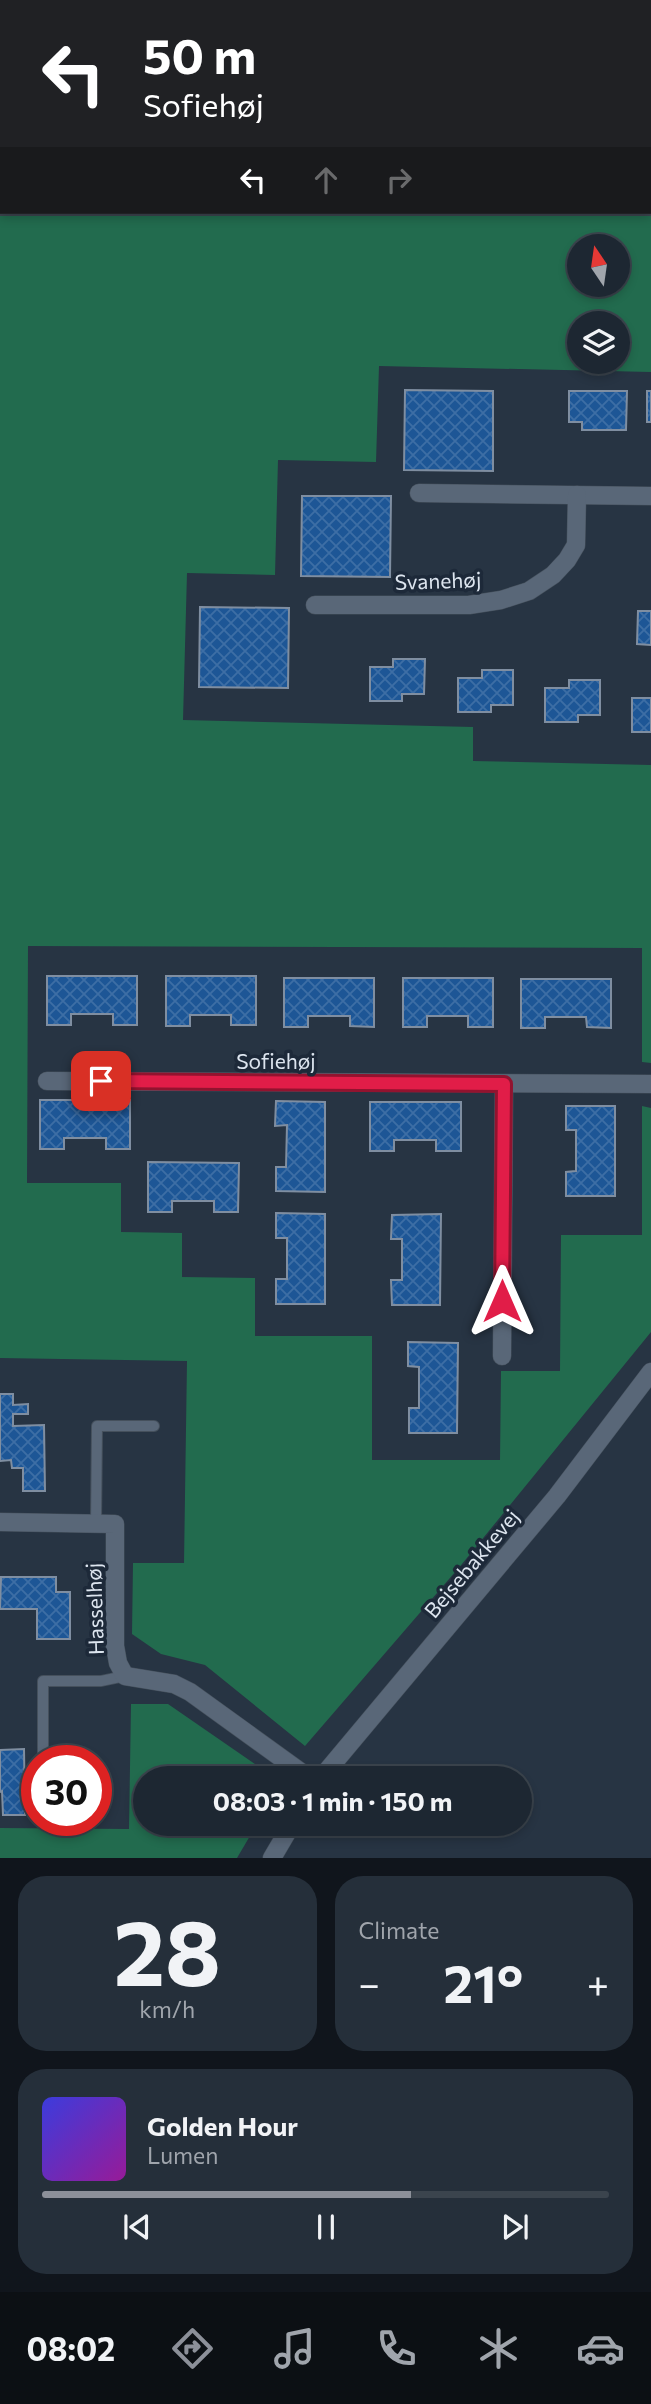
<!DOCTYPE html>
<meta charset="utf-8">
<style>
body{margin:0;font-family:Commissioner,sans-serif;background:#252f3a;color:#f1f3f6;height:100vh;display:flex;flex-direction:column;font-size:26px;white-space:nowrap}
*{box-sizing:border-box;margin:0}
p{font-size:23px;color:#a0a5ac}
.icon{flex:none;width:38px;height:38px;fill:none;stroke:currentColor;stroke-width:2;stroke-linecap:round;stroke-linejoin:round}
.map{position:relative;height:1858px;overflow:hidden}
.details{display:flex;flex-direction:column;gap:18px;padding:18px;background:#10151c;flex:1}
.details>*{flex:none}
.guide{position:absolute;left:0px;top:0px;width:651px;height:214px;box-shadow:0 4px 10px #0003,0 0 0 2px #3b444d;background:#202124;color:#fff;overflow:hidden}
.needle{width:46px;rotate:347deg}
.buttons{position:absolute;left:567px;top:234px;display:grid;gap:14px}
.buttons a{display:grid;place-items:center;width:63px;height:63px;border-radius:50%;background:#1d2732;box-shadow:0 4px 10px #0003,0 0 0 2px #3b444d;font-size:35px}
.speed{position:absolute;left:21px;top:1745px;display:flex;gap:14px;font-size:35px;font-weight:700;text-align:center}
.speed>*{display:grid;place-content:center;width:91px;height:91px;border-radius:50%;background:#1d2732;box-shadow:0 4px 10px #0003,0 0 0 2px #3b444d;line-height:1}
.speed .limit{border:10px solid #d22;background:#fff;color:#111}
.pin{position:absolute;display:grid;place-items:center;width:60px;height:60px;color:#fff;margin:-30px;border-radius:14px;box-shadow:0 4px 10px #0006}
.me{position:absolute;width:77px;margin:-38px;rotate:0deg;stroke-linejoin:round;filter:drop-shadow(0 0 5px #0008)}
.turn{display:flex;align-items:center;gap:24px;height:147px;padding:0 28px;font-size:32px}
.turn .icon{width:91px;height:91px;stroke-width:2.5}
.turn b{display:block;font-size:49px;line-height:60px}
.lanes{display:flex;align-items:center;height:66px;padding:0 28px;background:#0003;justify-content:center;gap:35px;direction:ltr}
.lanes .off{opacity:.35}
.big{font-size:52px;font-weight:700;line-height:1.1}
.details .tile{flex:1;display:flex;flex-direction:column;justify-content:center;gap:10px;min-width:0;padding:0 24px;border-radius:28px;background:#252f3a}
.details .dial{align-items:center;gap:0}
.dial b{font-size:91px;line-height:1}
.song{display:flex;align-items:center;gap:21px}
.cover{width:84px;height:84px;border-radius:10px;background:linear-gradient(135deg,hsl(240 70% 55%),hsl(300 70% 35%))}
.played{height:7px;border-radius:4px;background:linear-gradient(90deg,#8c9099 65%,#3b444d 65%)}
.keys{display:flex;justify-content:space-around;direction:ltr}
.heat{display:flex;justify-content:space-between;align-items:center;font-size:38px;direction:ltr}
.details .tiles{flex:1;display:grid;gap:18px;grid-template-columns:1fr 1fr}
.tile:last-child{grid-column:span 2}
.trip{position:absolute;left:133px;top:1766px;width:399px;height:70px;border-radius:35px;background:#1d2732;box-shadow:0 4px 10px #0003,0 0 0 2px #3b444d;font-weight:700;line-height:70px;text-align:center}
.dock{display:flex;height:112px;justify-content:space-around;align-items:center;background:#0c1014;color:#a0a5ac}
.dock .icon{width:49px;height:49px}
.dock .on{color:#8c9099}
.dock b{font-size:32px;color:#f1f3f6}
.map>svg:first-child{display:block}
.grass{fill:#226b4e;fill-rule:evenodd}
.building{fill:url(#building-cross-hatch);stroke:#7f8ea1;stroke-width:2}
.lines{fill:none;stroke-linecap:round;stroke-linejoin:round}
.service-casing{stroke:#45505c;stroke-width:12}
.minor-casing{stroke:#45505c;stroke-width:19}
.tertiary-casing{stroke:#45505c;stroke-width:19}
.service{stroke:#596778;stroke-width:10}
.minor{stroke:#596778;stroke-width:18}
.tertiary{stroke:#596778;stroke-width:18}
.route-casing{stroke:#92132f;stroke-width:18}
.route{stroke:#e11d48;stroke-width:12}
.labels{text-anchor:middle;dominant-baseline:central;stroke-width:7;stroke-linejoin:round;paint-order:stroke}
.street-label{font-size:21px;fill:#dde5ef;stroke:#1d2939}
</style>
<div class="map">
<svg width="651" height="1858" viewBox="0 0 651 1858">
<defs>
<pattern id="building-cross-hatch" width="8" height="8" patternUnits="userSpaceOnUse" patternTransform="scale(1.75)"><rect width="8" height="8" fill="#1d5696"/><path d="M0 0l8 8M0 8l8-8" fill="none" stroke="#3d6ea5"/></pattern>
</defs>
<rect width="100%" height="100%" fill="#273443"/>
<g class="grass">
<path d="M0,0H651V372L379,366L376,462L278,460L275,575L187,573L183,720L473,727V761L651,765V1063L642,1062V948L28,946L27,1183H121V1232L182,1233V1277L255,1278V1336H372V1460H500L501,1371H560L561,1235H642V1106L651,1108V1332L462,1564L305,1746L205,1665L161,1654L132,1634L133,1563H184L187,1361L0,1358ZM2,2H649V212H2ZM579,247H618V285H579ZM579,324H618V362H579Z"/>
<polygon points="131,1704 168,1704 275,1778 145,1778 145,1824 257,1824 237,1858 0,1858 0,1828 129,1829"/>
</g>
<g class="building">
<polygon points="405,390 493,391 493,471 404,470"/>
<polygon points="569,391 627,391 626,430 582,430 582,422 569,422"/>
<rect x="647" y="391" width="4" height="31"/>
<polygon points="302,496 391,496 390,577 301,576"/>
<polygon points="200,607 289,608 288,688 199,687"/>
<polygon points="638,611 651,611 651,645 637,644"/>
<polygon points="393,659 425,659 424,694 402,694 402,701 370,701 370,667 393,667"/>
<polygon points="482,670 513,670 513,705 491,705 491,712 458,712 458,678 482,678"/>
<polygon points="569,680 600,680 600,715 578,715 578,722 545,722 545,688 569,688"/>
<rect x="632" y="698" width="19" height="34"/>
<polygon points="47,976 137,976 137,1025 113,1025 113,1014 71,1014 71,1025 47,1025"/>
<polygon points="166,976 256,976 256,1025 231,1025 231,1015 190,1015 190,1026 166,1026"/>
<polygon points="284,978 374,978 374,1027 350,1026 350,1016 308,1016 308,1027 284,1027"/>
<polygon points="403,978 493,978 493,1027 468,1027 468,1016 427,1016 427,1027 403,1027"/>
<polygon points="521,979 611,979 611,1028 587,1027 586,1017 545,1017 545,1028 521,1028"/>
<polygon points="40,1100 130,1100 130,1149 106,1149 106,1138 64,1138 64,1149 40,1149"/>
<polygon points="276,1101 325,1102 325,1192 276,1191 276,1167 286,1167 287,1125 275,1126"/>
<polygon points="370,1102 461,1102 461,1151 436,1151 436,1140 394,1140 394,1151 370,1151"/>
<polygon points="566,1106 615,1106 615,1196 566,1196 566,1172 576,1171 576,1130 566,1130"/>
<polygon points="148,1162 239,1163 238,1212 214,1212 214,1201 172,1201 172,1212 148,1212"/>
<polygon points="276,1213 325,1214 325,1304 276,1304 276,1279 287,1279 287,1238 276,1238"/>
<polygon points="441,1214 440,1305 392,1305 391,1280 402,1280 402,1239 391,1239 392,1215"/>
<polygon points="408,1342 458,1343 457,1433 409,1433 409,1408 419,1408 419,1367 408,1366"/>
<polygon points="0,1394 13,1394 13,1405 28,1404 28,1414 13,1414 13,1426 44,1425 45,1491 23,1491 23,1468 12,1468 11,1460 0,1461"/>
<polygon points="1,1577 56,1577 56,1592 70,1592 70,1639 37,1639 37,1609 0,1609"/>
<polygon points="24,1749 25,1815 3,1815 2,1791 0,1792 0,1750"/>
</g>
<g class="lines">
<g class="service-casing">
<g id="service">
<polyline points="96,1524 97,1426 154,1426"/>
<polyline points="43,1760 43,1681 101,1681 125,1676"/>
</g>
</g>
<g class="minor-casing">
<g id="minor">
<polyline points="419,493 651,496"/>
<polyline points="315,605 469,605 501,600 529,591 553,575 567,560 576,545 577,495"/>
<polyline points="47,1081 651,1084"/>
<polyline points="502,1356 504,1084"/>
<polyline points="0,1522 115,1524 115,1646 118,1663 125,1676 174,1684 190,1692 309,1778"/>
</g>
</g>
<g class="tertiary-casing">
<g id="tertiary">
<polyline points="321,1778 557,1496 651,1372"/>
<polyline points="272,1858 292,1824"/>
</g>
</g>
<use href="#service" class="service"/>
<use href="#minor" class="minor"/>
<use href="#tertiary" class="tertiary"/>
</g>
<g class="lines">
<g class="route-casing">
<polyline id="route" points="101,1081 504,1084 502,1301"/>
</g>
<use href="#route" class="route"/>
</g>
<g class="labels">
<g class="street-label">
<text transform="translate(438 580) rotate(-2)">Svanehøj</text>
<text x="276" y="1060">Sofiehøj</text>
<text transform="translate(471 1563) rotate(-50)">Bejsebakkevej</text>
<text transform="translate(94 1609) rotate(-92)">Hasselhøj</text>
</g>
</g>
</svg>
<div class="buttons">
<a><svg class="needle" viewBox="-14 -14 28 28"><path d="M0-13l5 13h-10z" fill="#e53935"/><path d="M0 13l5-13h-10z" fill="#a0a5ac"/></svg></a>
<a><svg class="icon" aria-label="layers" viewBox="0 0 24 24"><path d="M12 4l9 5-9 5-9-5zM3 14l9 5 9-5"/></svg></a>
</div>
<div class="speed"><div class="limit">30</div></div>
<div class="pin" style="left:101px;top:1081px;background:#d93025"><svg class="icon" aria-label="arrive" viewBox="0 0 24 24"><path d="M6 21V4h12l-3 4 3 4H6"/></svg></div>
<svg class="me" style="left:502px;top:1301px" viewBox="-20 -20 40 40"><path d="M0-17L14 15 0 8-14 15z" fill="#e11d48" stroke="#fff" stroke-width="4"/></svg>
<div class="trip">08:03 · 1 min · 150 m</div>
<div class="guide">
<div class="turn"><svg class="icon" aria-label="left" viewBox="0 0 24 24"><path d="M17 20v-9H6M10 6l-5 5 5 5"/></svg><div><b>50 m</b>Sofiehøj</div></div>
<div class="lanes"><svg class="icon" aria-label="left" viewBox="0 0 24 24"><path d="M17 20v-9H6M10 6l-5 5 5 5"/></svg><svg class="icon off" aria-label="ahead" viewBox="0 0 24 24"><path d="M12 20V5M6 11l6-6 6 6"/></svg><svg class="icon off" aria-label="right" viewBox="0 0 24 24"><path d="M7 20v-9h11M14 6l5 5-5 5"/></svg></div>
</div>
</div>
<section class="details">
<div class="tiles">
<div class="tile dial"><b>28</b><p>km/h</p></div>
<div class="tile"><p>Climate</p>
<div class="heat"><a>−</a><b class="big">21°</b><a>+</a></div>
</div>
<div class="tile">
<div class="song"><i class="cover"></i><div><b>Golden Hour</b><p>Lumen</p></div></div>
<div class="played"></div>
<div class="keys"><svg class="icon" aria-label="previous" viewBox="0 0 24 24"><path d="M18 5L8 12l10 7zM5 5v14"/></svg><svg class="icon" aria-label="pause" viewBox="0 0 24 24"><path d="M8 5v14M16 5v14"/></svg><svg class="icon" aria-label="next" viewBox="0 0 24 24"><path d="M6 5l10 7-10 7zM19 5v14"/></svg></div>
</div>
</div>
</section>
<nav class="dock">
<b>08:02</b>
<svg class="icon on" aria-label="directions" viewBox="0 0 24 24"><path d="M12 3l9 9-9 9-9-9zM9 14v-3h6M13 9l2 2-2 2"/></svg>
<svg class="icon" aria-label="music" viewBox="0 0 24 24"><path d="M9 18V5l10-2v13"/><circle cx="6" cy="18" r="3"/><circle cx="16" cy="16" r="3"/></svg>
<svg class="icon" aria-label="phone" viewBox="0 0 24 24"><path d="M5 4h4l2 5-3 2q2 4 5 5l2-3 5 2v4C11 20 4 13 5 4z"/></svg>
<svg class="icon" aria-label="climate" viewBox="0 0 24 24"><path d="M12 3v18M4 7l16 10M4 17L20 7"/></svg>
<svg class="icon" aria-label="car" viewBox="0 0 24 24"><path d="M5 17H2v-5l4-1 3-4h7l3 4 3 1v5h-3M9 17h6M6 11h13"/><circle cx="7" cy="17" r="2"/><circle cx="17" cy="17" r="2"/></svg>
</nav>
